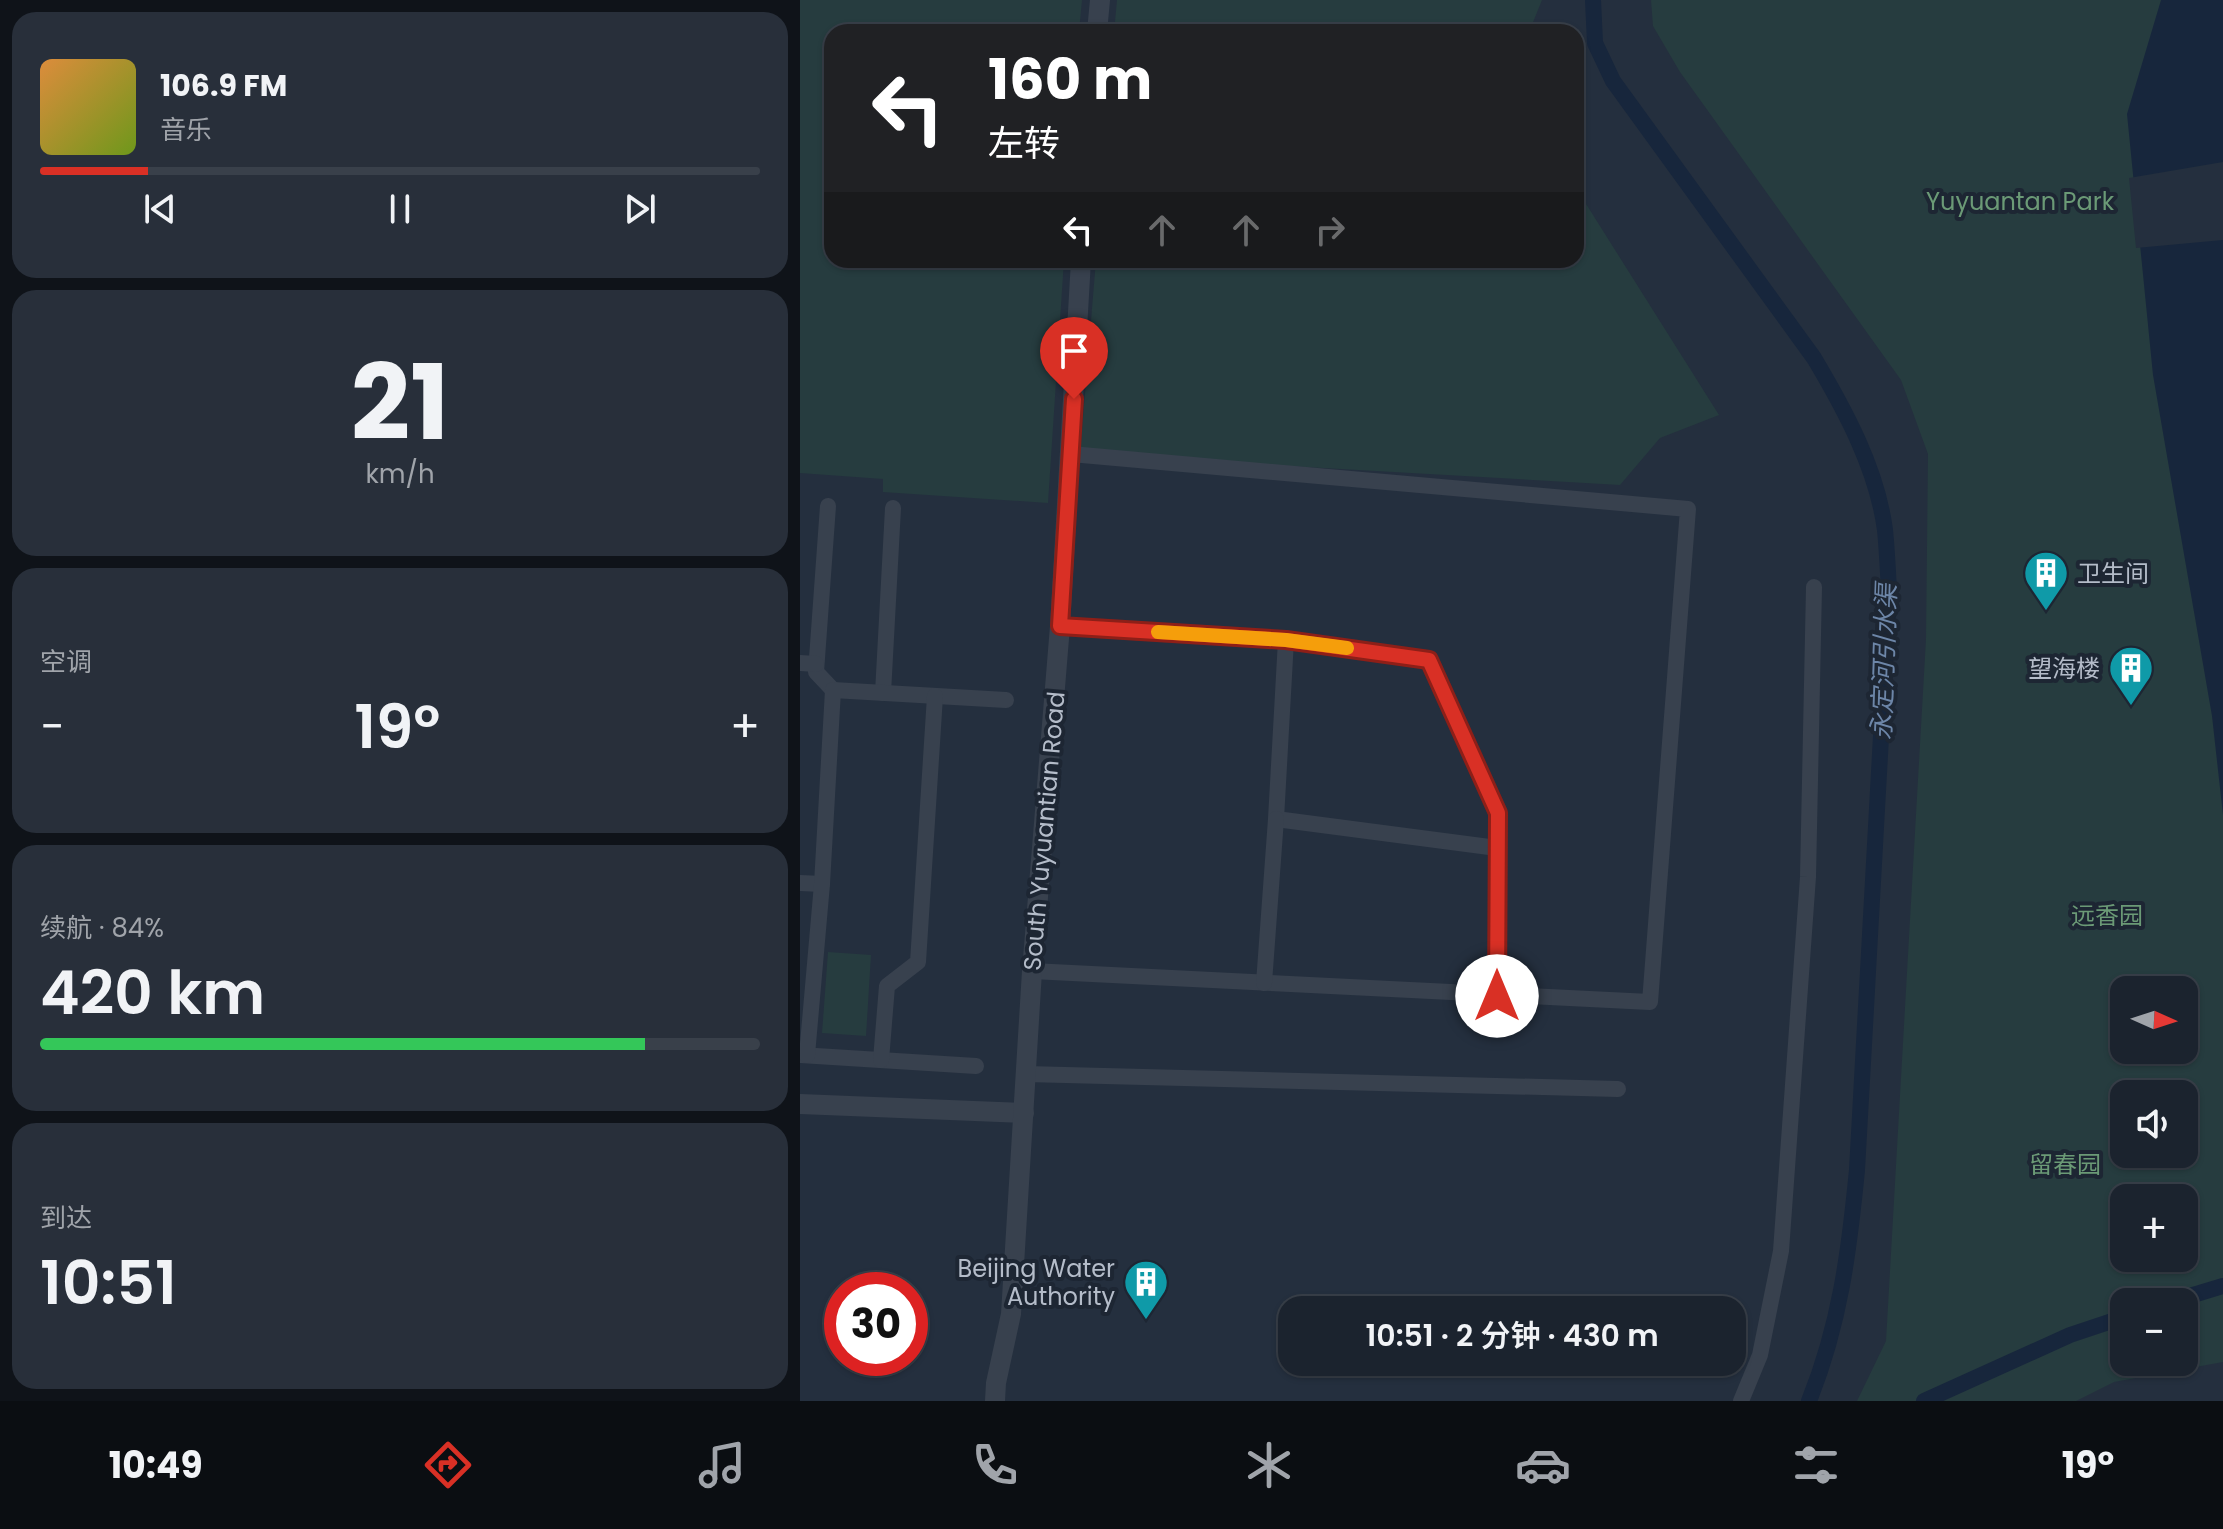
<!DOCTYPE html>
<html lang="zh">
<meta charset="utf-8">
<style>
body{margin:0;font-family:Poppins,"Noto Sans SC",sans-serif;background:#282f3a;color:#f1f3f6;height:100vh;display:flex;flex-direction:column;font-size:30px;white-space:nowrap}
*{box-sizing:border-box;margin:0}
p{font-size:26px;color:#a0a4aa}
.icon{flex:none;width:44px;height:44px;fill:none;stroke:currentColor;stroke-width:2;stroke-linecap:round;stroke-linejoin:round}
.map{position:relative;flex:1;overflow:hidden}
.side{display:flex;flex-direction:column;gap:12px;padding:12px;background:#0f1319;width:800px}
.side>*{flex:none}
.hud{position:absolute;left:24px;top:24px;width:760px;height:244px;border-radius:24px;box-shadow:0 2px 6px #0004,0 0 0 2px #39404a;background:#202124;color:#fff;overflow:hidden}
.needle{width:52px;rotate:93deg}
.controls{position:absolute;left:1310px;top:976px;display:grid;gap:16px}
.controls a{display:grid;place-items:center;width:88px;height:88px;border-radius:16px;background:#1b232e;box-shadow:0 2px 6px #0004,0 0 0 2px #39404a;font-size:40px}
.speed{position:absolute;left:24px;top:1272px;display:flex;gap:16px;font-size:40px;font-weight:700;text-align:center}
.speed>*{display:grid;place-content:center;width:104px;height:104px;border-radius:50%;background:#1b232e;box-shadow:0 2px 6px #0004,0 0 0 2px #39404a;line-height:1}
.speed .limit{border:12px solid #d22;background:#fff;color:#111}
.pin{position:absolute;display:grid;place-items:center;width:68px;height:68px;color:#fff;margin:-82px -34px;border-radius:50% 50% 50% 0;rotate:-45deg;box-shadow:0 0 8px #0007}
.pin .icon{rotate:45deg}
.me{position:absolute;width:88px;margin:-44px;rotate:0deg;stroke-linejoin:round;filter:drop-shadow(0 0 6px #0008)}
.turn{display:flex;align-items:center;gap:28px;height:168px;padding:0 32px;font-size:36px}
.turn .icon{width:104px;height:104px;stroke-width:2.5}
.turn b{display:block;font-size:56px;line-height:68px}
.lanes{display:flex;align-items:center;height:76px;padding:0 32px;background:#0003;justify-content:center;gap:40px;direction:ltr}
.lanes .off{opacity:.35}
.big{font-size:60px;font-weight:600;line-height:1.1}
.side .tile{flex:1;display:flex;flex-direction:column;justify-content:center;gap:12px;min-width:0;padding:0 28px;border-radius:24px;background:#282f3a}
.side .dial{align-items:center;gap:0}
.dial b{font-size:104px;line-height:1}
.song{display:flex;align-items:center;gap:24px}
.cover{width:96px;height:96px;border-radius:12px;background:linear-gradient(135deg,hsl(30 70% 55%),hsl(80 70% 35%))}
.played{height:8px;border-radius:4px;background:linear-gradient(90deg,#d93025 15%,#39404a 15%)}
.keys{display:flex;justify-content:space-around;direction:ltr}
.heat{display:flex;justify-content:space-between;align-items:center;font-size:44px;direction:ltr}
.charge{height:12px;border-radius:6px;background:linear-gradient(90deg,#34c759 84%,#39404a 0)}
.trip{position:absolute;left:478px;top:1296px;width:468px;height:80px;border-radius:24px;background:#1b232e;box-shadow:0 2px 6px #0004,0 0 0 2px #39404a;font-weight:600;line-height:80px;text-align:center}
.tab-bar{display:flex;height:128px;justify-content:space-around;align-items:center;background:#0b0e12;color:#a0a4aa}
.tab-bar .icon{width:56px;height:56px}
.tab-bar .on{color:#d93025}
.tab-bar b{font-size:36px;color:#f1f3f6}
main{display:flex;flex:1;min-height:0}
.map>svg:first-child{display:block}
.green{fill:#263c3f;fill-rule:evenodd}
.water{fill:#17263c}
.pier{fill:#242f3e}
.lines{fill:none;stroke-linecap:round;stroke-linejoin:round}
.canal{stroke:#17263c;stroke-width:16}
.minor{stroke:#38414e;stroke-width:16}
.tertiary{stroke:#38414e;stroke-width:20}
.route-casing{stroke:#8d1f18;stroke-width:20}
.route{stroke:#d93025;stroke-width:14}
.slow{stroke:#f59e0b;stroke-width:14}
.labels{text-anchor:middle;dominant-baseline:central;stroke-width:8;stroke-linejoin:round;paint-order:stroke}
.park-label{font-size:24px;fill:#6b9a76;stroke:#1d2633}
.poi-label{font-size:24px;fill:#b4bcc9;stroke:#1d2633;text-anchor:end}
.street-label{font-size:24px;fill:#b4bcc9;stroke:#1d2633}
.water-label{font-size:26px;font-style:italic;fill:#6d86a8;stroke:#1d2633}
</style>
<main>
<section class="side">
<div class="tile">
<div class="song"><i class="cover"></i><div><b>106.9 FM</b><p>音乐</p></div></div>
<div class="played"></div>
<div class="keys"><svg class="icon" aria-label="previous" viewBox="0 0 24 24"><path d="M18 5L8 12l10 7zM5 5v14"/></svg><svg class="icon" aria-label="pause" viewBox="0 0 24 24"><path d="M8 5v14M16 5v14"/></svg><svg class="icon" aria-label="next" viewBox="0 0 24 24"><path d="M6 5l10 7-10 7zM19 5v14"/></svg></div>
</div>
<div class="tile dial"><b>21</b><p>km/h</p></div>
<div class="tile"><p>空调</p>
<div class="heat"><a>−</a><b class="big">19°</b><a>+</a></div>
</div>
<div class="tile"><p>续航 · 84%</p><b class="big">420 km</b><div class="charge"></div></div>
<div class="tile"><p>到达</p><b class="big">10:51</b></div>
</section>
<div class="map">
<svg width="1423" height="1401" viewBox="0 0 1423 1401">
<rect width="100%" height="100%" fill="#242f3e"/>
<g class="green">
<polygon points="0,0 282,0 279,32 32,32 32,260 264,260 248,503 83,492 83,479 0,473"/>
<polygon points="317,0 742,0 729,32 314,32"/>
<path d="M851,0H1423V1362L1314,1382L1276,1401H1057L1086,1341L1126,639L1128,454L1101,380L880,72L853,26ZM1324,990H1384V1050H1324ZM1324,1094H1384V1154H1324ZM1324,1198H1384V1258H1324ZM1324,1302H1384V1362H1324Z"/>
<polygon points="776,188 919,415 860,438 820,485 280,454 296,260 776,260"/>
<polygon points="28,952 71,955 66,1036 22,1033"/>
</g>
<polygon class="water" points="1361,0 1423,0 1423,815 1412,716 1353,375 1327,114"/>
<polygon class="pier" points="1423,162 1423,240 1336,248 1329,178"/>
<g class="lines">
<g class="canal">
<path d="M793,0L795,43L813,81L1014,358C1045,410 1077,469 1085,530C1087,550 1088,571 1089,592L1057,1170C1049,1252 1040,1324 1009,1401"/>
<polyline points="1370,1302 1423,1286"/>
<polyline points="1124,1401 1270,1335 1324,1317"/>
</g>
<g class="minor">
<polyline points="28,506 16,672 33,690"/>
<polyline points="260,626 486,640 629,660 698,813 697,996"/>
<polyline points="486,640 476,819 697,848"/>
<polyline points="0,663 16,664"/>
<polyline points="83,693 93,508"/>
<polyline points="0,883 22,884"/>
<polyline points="232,971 850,1002 888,509 271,454"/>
<polyline points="464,983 476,819"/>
<polyline points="0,1055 176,1066"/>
<polyline points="7,1055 22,884 33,690 206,700"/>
<polyline points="81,1060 87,986 118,962 135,696"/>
<polyline points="226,1074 818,1089"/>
<polyline points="941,1401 960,1355 981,1251 1008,877 1014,587"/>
</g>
<g class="tertiary">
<polyline points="297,32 300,0"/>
<polyline points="0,1104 224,1113"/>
<polyline points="195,1401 196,1383 211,1314 232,971 260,626 281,260"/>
</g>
</g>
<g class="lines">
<g class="route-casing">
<polyline id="route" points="274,399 260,626 486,640 629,660 698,813 697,996"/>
</g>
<use href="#route" class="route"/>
<polyline class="slow" points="358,632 486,640 547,648"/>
</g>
<defs>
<g id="building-pin" transform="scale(2.3)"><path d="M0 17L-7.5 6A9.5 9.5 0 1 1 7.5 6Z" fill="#0f9aa8" stroke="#1d2633"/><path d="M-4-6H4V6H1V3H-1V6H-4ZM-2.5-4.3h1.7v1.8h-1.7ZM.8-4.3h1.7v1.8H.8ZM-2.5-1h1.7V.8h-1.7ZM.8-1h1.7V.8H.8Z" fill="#fff"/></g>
</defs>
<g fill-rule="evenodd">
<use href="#building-pin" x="1246" y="573"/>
<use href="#building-pin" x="1331" y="668"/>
<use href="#building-pin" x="346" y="1282"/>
</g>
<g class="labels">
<g class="park-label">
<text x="1220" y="201">Yuyuantan Park</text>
<text x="1307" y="915">远香园</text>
<text x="1265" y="1164">留春园</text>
</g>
<g class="poi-label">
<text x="1277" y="573" text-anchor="start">卫生间</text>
<text x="1300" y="668">望海楼</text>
<text x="315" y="1268">Beijing Water<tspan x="315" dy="28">Authority</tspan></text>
</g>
<g class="street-label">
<text transform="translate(244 831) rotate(-85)">South Yuyuantian Road</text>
</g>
<g class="water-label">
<text transform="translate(1084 662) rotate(-88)">永定河引水渠</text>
</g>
</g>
</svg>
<div class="controls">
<a><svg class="needle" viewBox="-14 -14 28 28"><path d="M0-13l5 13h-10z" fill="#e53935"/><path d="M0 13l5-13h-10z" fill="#a0a4aa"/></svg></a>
<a><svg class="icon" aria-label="sound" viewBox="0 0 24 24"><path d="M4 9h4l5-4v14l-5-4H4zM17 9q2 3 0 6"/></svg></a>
<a>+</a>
<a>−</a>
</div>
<div class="speed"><div class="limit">30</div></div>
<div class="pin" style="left:274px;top:399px;background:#d93025"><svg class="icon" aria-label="arrive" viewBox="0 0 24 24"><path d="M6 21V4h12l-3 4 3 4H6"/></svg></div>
<svg class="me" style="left:697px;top:996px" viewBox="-20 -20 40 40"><circle r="19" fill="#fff"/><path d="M0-13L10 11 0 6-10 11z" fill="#d93025"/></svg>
<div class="trip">10:51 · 2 分钟 · 430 m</div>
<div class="hud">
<div class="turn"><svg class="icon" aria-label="left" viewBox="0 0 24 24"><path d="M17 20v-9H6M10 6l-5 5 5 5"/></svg><div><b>160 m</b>左转</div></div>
<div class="lanes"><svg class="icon" aria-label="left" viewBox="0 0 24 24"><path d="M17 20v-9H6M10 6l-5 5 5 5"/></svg><svg class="icon off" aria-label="ahead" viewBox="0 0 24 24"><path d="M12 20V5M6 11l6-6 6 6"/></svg><svg class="icon off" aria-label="ahead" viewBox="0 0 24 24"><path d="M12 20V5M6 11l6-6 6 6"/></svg><svg class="icon off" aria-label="right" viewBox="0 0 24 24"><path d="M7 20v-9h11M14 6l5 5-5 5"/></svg></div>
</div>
</div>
</main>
<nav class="tab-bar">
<b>10:49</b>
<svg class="icon on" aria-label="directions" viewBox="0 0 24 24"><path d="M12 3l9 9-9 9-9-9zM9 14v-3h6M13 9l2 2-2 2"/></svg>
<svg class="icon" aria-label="music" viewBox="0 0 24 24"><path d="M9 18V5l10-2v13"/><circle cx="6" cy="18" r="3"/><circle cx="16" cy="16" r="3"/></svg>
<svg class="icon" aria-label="phone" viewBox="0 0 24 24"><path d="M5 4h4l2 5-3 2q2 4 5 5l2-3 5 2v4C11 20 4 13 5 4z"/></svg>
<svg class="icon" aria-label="climate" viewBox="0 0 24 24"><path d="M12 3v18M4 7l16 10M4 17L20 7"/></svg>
<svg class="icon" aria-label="car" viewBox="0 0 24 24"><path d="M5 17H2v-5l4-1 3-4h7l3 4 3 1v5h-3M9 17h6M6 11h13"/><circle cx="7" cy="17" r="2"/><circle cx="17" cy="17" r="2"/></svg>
<svg class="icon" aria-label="filters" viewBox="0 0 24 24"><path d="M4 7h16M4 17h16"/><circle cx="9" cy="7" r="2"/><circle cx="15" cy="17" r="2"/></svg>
<b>19°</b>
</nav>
